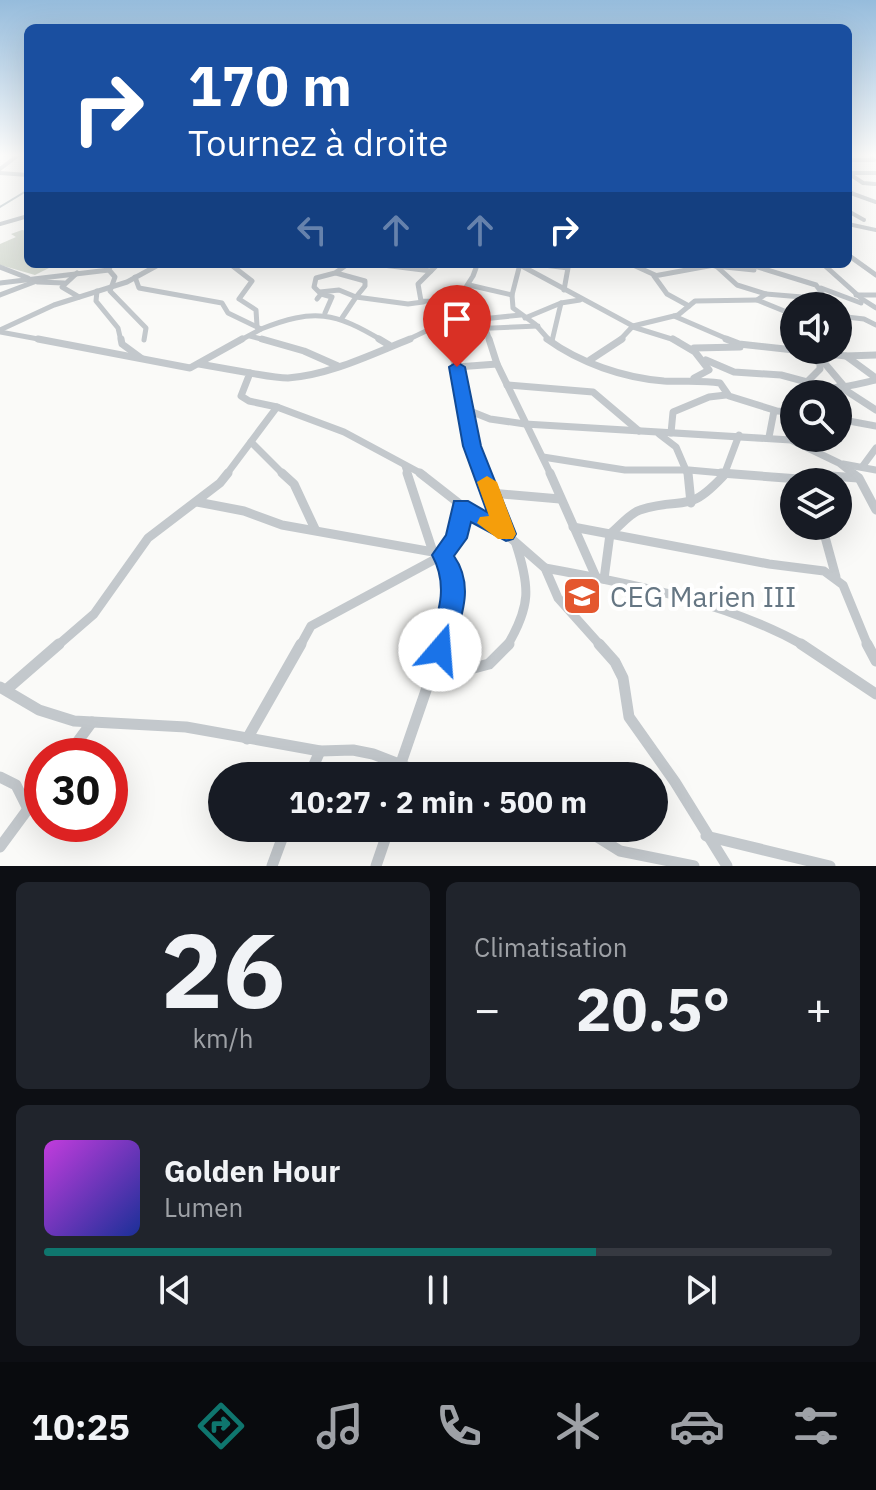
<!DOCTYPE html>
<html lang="fr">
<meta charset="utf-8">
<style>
body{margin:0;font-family:"IBM Plex Sans",sans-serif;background:#20242c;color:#f1f3f6;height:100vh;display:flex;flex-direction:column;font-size:30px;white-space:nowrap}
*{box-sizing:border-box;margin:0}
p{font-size:26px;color:#9ea1a6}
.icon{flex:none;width:44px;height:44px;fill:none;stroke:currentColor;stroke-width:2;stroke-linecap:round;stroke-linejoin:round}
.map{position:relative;height:866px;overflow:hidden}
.panel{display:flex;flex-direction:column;gap:16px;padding:16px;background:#0d0f14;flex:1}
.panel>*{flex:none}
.top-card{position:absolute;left:24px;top:24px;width:828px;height:244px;border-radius:12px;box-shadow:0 8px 32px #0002;background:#1a4fa0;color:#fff;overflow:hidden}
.fabs{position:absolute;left:780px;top:292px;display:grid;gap:16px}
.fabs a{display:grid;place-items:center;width:72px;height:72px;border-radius:50%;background:#171b24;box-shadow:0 8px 32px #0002;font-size:40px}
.speed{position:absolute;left:24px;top:738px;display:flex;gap:16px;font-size:40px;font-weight:700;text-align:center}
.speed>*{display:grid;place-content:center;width:104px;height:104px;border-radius:50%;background:#171b24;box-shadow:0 8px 32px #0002;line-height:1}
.speed .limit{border:12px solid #d22;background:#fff;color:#111}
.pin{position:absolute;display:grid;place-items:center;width:68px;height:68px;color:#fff;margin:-82px -34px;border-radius:50% 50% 50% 0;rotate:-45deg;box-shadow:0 0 8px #0007}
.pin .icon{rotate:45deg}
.me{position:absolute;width:88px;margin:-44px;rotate:18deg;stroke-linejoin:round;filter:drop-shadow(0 0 6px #0008)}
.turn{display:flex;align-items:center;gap:28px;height:168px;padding:0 32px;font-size:36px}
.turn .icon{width:104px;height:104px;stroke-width:2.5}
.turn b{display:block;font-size:56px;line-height:68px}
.lanes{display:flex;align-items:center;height:76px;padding:0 32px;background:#0003;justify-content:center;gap:40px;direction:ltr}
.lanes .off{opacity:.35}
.big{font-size:60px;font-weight:800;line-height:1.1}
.panel .tile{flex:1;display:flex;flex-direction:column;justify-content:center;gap:12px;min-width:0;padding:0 28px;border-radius:12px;background:#20242c}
.panel .dial{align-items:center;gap:0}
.dial b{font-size:104px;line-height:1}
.song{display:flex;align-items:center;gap:24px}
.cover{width:96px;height:96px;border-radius:12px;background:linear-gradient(135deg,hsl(290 70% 55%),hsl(230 70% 35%))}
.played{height:8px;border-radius:4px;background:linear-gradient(90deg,#0f766e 70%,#363941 70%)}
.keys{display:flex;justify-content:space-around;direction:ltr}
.heat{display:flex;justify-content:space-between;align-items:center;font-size:44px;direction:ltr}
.panel .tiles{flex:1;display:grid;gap:16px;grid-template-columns:1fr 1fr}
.tile:last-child{grid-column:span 2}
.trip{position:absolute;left:208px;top:762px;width:460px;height:80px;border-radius:40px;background:#171b24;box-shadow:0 8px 32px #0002;font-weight:800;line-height:80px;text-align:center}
.tabs{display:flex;height:128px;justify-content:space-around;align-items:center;background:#090b0e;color:#9ea1a6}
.tabs .icon{width:56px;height:56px}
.tabs .active{color:#0f766e}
.tabs b{font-size:36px;color:#f1f3f6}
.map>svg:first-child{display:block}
.green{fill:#dadfd7}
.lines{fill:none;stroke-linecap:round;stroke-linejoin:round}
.stream{stroke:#bbc7cb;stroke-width:2}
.minor-far4{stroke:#c3c8cc;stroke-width:4}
.minor-far3{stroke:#c3c8cc;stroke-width:5}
.minor-far2{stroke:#c3c8cc;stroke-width:7}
.minor-far1{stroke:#c3c8cc;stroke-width:9}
.minor{stroke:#c3c8cc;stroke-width:11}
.route{fill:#1a73e8;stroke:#114b97;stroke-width:2}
.slow{fill:#f59e0b}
.labels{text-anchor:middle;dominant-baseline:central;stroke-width:8;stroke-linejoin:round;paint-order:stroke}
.near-poi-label{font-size:28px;fill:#657683;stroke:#fff;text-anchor:start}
</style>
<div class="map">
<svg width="876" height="866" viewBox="0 0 876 866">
<rect width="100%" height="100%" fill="#fafaf8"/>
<polygon class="green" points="22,230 28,231 28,264 57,264 35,275 0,265 0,244 16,237 11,234"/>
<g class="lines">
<polyline class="stream" points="0,207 28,190"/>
<g class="minor-far4">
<polyline points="848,160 874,160 872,158"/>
<polyline points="0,169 17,156"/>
<polyline points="0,173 28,175"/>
<polyline points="848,173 863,183 875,184"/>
<polyline points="850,173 876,173"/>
<polyline points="848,192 876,202"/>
<polyline points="848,211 864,220"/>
<polyline points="0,224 28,216"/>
<polyline points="848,224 876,230"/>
</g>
<g class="minor-far3">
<polyline points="848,255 876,275"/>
<polyline points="111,264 109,270 115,277 110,291 146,328 144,340"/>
<polyline points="230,264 252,281 239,299 256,310 257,326"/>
<polyline points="375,264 431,271"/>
<polyline points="438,264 418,284 421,301 456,302"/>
<polyline points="536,264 568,268 564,290"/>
<polyline points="631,264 655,275"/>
<polyline points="714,264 737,285 766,294 757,300 794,315"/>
<polyline points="748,264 816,285 822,293 802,297 766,294"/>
<polyline points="823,264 862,299 876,308"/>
<polyline points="520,265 633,326"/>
<polyline points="715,266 754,270"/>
<polyline points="0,267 28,278"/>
<polyline points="77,273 62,287 79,297"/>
<polyline points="336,273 365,281 365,286 356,297"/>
<polyline points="135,277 139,288 222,303 228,313 261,329 239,341"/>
<polyline points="38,282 64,283"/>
<polyline points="0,283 109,270"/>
<polyline points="469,285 512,295 513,308 535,324 550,341"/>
<polyline points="821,288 861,303"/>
<polyline points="467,289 475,295 490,341"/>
<polyline points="97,291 96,301 118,328 121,341"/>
<polyline points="320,292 339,290 356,297 342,318"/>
<polyline points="321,294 332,297 325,313"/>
<polyline points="0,295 42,279"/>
<polyline points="512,295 520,264"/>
<polyline points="856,295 876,295"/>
<polyline points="356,297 408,304 423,302"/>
<polyline points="317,299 321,294 314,287 316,278 335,273 348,264"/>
<polyline points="689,306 667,294 654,276 714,265"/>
<polyline points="674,316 732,341"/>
<polyline points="838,316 864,319 876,325"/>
<polyline points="525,318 561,303 580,300"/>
<polyline points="633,327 678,341"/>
<path d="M261,329C314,308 335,312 383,341"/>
<polyline points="0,330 54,305 127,282 160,264"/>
<polyline points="445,330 538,326"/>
<polyline points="0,332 49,341"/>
<polyline points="250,336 269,341"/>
<polyline points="405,341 443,323 521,315"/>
<polyline points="449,341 443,323 473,276 476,268 474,264"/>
<polyline points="552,341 561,303"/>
<polyline points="619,341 633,326 678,315 695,301 757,300"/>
</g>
<g class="minor-far2">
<polyline points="38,339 190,368 242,339"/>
<polyline points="121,339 122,344 141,358"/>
<polyline points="262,339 304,351 338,366"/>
<polyline points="379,339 389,345"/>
<path d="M448,339C462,384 466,431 483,475"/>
<polyline points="489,339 497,364 551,475"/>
<path d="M547,339C580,363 624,378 664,381C683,382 701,380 720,383L729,396L777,411L794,412"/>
<polyline points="673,339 695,352 709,370 694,378"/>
<polyline points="726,339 739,344 794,350"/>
<polyline points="694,348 740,347"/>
<path d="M798,350L820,363V369L806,383C829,393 853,385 876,380"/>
<polyline points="803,351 846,356 876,378"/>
<polyline points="846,356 876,355"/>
<polyline points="821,359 843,385"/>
<polyline points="590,360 622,339"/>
<polyline points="706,360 734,372 781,375 807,382"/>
<polyline points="199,364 250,373 241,396 249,401 277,407"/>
<polyline points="457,367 497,364"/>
<path d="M250,373C262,375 276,378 288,378C330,375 372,354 410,339"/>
<polyline points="507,385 593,392 639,431"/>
<polyline points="839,386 876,410"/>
<polyline points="465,409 490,419 525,424 791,440 839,463 854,475"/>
<polyline points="838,419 876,426"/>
<polyline points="671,433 673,412 709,397 726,395"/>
<polyline points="659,434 676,447 688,475"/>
<polyline points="769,437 774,411"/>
<polyline points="251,442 284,475"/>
<polyline points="543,457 625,470 689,470 745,475"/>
<polyline points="843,464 876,470"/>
<polyline points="405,466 408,475"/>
<polyline points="862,467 876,448"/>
<polyline points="226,475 277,407 344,432 424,475"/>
<polyline points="724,475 739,435"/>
</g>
<g class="minor-far1">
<polyline points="282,473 294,484 315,529"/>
<polyline points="407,473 433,552"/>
<polyline points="420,473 461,505 506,534 545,568 558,598 601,646"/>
<polyline points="482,473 505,532"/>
<polyline points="550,473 596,577"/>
<polyline points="688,473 691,503"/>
<polyline points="721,473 799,479"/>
<polyline points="852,473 859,478 876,510"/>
<polyline points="800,482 799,479 817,475 858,478"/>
<polyline points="491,493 560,499"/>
<polyline points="197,502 244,511 282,525 433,552 449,562 455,596 441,646"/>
<polyline points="822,526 836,577"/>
<polyline points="573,527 769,564 824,571 843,585 868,646"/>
<path d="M545,568C633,584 727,602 805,646"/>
<path d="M604,579L610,534C619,527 630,513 640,510C686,495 686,517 726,473"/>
<polyline points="57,646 94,614 148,538 220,483 228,473"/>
<polyline points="300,646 311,626 443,555 456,538 461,505"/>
<path d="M507,646C531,606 530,587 516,544"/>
</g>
<g class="minor">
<polyline points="599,644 615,662 623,678 629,717 675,782 727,866"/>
<polyline points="801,644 876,694"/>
<polyline points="867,644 876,661"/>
<polyline points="429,680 489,664 509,644"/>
<polyline points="0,687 39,710 74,721 186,727 320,751 353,750 373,754 430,776"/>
<polyline points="6,690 59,644"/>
<polyline points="247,739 301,644"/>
<polyline points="67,756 92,722"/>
<polyline points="400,766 442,644"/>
<polyline points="309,776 320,751"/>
<polyline points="0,777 16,785 28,809"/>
<polyline points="583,828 620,851 694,866"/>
<polyline points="706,836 830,866"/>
<polyline points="0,847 42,790"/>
<polyline points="272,866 286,828"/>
<polyline points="376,866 389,828"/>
</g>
</g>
<linearGradient id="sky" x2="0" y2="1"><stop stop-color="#96bcdc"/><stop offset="0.56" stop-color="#fdfdfc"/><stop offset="1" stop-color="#fdfdfc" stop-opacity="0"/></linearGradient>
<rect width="876" height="277" fill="url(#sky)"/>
<path class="route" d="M457,362L465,367L481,446L516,534L513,539L506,541L471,522L467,538L454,556C475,586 461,617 452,650L449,657L440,660L431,657L427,650C437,616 450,588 432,555L446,535L454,501H468L487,512L463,446L449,367Z"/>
<polygon class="slow" points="487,476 497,482 516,534 513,539 498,539 477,523 480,517 489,516 477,482"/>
<defs>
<g id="school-square" transform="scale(2)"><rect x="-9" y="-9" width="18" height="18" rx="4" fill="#e4572e" stroke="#fff"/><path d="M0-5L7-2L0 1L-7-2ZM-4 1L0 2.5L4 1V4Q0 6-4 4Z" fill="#fff"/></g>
</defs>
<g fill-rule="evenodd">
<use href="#school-square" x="582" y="596"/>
</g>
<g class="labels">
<g class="near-poi-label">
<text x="610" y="596">CEG Marien III</text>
</g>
</g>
</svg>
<div class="fabs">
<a><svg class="icon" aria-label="sound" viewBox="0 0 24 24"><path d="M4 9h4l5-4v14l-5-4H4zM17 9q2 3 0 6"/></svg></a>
<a><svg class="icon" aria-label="search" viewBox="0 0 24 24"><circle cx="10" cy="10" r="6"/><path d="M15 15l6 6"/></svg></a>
<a><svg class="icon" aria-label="layers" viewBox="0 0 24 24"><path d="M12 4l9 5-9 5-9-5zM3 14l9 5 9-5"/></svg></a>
</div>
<div class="speed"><div class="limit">30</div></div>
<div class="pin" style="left:457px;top:367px;background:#d93025"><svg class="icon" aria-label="arrive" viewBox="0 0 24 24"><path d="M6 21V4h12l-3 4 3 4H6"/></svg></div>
<svg class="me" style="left:440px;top:650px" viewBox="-20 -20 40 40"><circle r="19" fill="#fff"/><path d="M0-13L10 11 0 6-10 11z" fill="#1a73e8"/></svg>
<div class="trip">10:27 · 2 min · 500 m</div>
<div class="top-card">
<div class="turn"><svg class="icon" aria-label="right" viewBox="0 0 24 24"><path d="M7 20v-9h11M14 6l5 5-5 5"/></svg><div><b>170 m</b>Tournez à droite</div></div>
<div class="lanes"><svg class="icon off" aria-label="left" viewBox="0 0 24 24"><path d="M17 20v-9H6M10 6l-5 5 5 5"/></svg><svg class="icon off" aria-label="ahead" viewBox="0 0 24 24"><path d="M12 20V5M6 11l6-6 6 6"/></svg><svg class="icon off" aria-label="ahead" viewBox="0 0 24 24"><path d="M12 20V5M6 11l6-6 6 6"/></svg><svg class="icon" aria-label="right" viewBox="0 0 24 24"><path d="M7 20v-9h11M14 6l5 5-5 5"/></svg></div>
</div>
</div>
<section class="panel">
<div class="tiles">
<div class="tile dial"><b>26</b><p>km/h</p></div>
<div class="tile"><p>Climatisation</p>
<div class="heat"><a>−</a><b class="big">20.5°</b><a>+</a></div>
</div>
<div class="tile">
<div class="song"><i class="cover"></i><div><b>Golden Hour</b><p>Lumen</p></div></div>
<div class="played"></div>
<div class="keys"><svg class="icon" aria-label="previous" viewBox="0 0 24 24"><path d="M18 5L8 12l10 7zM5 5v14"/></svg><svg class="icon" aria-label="pause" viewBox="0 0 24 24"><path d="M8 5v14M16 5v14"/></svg><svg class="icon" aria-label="next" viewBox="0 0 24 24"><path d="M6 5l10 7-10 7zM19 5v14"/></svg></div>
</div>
</div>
</section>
<nav class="tabs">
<b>10:25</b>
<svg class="icon active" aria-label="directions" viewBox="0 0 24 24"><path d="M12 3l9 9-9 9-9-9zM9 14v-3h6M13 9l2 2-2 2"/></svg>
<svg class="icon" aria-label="music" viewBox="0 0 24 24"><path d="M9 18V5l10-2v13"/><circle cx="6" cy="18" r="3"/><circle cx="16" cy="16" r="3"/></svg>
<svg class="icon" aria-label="phone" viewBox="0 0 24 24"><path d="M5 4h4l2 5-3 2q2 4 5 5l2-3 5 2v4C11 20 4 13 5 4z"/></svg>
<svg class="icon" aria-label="climate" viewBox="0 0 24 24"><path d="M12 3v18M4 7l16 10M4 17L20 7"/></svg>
<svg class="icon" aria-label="car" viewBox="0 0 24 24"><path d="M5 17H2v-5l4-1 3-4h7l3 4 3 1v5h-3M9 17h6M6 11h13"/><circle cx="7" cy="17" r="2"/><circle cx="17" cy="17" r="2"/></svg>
<svg class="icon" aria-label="filters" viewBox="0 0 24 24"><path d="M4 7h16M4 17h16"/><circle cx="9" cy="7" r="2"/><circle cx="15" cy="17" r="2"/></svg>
</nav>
